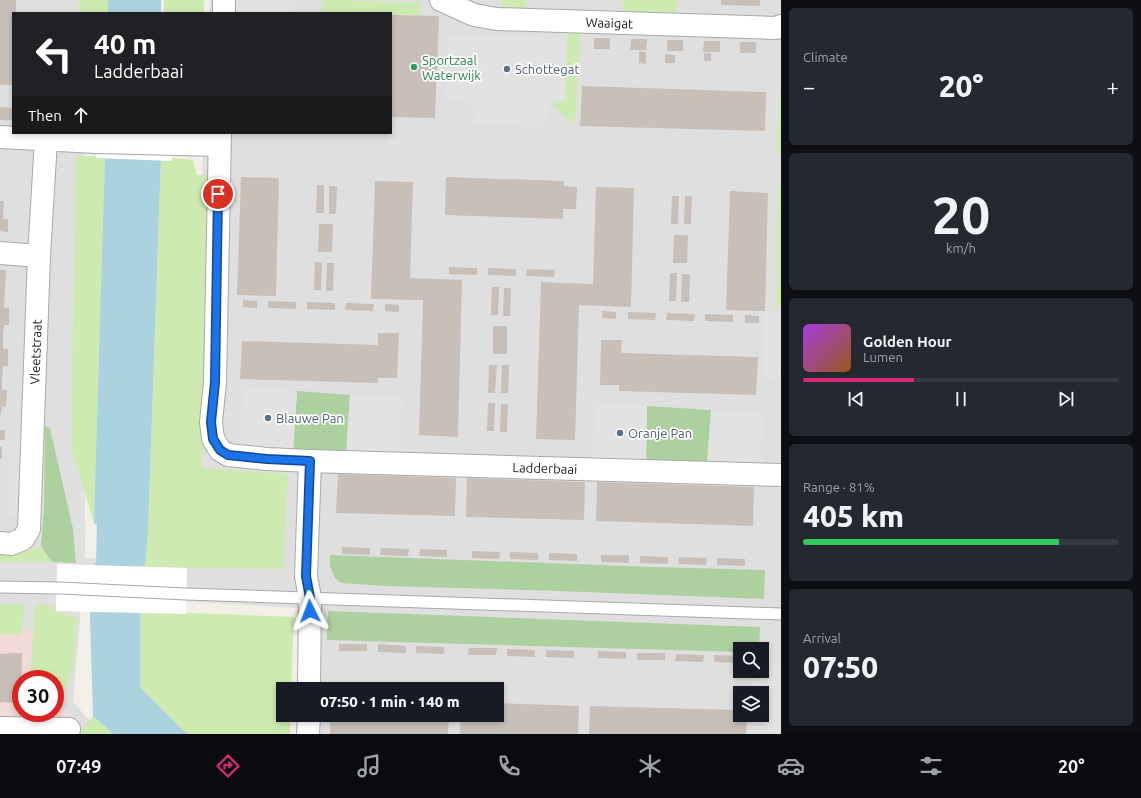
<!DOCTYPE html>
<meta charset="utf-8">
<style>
body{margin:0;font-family:Ubuntu,sans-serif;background:#242831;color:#f1f3f6;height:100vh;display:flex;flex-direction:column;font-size:15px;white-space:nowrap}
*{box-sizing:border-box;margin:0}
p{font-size:13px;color:#9ea1a6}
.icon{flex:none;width:22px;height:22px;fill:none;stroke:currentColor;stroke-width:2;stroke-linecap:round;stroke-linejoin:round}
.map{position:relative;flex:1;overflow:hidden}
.panel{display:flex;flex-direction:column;gap:8px;padding:8px;background:#0d0f14;width:360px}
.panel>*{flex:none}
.hud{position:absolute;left:12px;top:12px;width:380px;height:122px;border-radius:0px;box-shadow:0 2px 6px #0003;background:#202124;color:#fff;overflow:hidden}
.tools{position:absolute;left:733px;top:642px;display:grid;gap:8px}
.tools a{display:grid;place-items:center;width:36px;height:36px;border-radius:0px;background:#171b24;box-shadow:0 2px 6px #0003;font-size:20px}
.speed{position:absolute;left:12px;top:670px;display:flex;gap:8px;font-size:20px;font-weight:700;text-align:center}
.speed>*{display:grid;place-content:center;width:52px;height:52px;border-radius:50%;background:#171b24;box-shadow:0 2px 6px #0003;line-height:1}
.speed .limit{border:6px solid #d22;background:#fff;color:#111}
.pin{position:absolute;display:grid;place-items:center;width:34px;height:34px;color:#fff;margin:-17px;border:2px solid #fff;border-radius:50%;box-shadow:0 1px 4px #0007}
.me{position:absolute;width:44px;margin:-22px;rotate:357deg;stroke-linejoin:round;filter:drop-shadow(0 0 3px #0008)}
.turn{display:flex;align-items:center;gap:14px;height:84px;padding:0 16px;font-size:18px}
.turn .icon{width:52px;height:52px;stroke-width:2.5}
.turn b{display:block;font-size:28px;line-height:34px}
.then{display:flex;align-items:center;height:38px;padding:0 16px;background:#0003;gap:8px;font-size:15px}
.big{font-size:30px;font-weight:800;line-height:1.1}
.panel .tile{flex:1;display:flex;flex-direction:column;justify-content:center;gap:6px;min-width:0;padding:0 14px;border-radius:6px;background:#242831}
.panel .dial{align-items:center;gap:0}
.dial b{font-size:52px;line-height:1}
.song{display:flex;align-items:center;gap:12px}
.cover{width:48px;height:48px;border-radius:6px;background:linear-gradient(135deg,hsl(280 70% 55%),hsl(30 70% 35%))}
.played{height:4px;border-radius:2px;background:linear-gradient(90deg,#db2777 35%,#363941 35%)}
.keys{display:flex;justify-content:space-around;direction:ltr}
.heat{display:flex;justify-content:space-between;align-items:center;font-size:22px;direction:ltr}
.charge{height:6px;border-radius:3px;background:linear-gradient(90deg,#34c759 81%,#363941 0)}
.trip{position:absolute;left:276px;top:682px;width:228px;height:40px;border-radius:0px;background:#171b24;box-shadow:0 2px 6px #0003;font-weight:800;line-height:40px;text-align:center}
.dock{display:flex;height:64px;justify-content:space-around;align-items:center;background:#090b0e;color:#9ea1a6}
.dock .icon{width:28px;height:28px}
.dock .current{color:#db2777}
.dock b{font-size:18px;color:#f1f3f6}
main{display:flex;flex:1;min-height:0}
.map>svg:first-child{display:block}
.residential{fill:#e0dfdf;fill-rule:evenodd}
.commercial{fill:#f2dad9}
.grass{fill:#cdebb0}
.forest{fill:#add19e}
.parking{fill:#e2e2e2}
.water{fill:#aad3df}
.pier{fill:#fff}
.building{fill:#c7bfb8}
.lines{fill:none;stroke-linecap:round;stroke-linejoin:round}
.lane-casing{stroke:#a9a9a9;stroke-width:13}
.street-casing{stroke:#a9a9a9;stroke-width:24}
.lane{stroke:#fff;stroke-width:11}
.street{stroke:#fff;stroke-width:22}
.route-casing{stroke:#114b97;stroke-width:10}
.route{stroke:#1a73e8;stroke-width:7}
.leisure-dot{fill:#2e9e5b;stroke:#fff;stroke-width:1.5}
.service-dot{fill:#5c6f8a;stroke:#fff;stroke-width:1.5}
.labels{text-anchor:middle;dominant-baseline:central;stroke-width:3.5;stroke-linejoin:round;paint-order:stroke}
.street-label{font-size:13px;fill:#222;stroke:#fff}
.leisure-label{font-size:13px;fill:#27864d;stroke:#fff;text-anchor:start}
.service-label{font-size:13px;fill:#4e5e75;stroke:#fff;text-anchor:start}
</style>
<main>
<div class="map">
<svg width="781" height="734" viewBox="0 0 781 734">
<rect width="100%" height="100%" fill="#f2efe9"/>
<path class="residential" d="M0,0H83V13H13V133H84L85,558L186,562L204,133H391V13H209L210,0H781V734H311L312,715H497V689H314L317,609L82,595L73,701L100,734H0ZM740,649H762V671H740ZM21,679H55V713H21ZM740,693H762V715H740Z"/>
<polygon class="commercial" points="0,629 51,631 50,679 21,679 21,713 55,713 55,702 88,734 0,734"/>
<g class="grass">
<rect x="79" y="0" width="29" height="13"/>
<rect x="164" y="0" width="40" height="13"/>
<polygon points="324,0 338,0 421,3 419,16 391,15 391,13 321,13"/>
<polygon points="502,0 527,0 527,16 502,13"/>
<polygon points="623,0 677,0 676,18 622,15"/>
<polygon points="569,33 580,33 575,124 567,119 552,104 555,101 565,101 567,38"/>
<polygon points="780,90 781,90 781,154 776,153"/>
<polygon points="105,155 99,397 94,523 71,446 76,157"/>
<polygon points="161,157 193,160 197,175 211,175 202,468 288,474 283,569 145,567 148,533"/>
<polygon points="778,184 781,185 781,306 776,307"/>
<path d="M41,546L52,562H0V554C18,554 25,553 41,546Z"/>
<polygon points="0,604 25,605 21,635 0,634"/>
<polygon points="35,604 53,605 54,611 77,618 72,673 57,709 55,709 55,679 30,679"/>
<polygon points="141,611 294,617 291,689 283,689 283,715 290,715 290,734 187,734 140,687"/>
<polygon points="93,716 113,734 79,734"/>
</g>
<g class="forest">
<polygon points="297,391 350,395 346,454 293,451"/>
<polygon points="647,406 711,410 707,465 646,463"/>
<polygon points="45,426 50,428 73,529 76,563 52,562 41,546 44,508"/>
<polygon points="330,555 654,567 765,570 764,599 559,591 385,586 341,583 335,578 330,566"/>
<polygon points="328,611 760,627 759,649 740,649 740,652 327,640"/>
</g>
<g class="parking">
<polygon points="215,0 295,0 294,13 214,13"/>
<polygon points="448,34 567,38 565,101 555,101 546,111 545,127 474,124 474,110 462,101 446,100"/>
<polygon points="765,311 781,313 780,378 764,378"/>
<polygon points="243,387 297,391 293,451 239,446"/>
<polygon points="350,395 402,396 400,457 346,454"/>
<polygon points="595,403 647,406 646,463 592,461"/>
<polygon points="711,410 762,412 761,468 707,465"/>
<polygon points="9,441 26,441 26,514 8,514"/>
<polygon points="762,662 781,663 781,734 750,734 751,715 762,715 762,693 751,693 752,671 762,671"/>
</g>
<g class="water">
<rect x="108" y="0" width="53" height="13"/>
<polygon points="105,155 161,157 148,533 145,567 141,572 140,687 187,734 113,734 93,716 90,617 92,571 96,562 97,525 94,523"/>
</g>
<g class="pier">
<polygon points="97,133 174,133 172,161 96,158"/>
<polygon points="57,564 187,568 186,614 56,611"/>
</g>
<g class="building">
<polygon points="0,0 16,0 16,13 13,13 13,85 0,85"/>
<polygon points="721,0 760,0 760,6 721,5"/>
<polygon points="391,15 439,16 435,118 391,117"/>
<rect x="594" y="38" width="16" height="11"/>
<polygon points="631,39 647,39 646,50 630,50"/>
<rect x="667" y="40" width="16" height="11"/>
<polygon points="704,41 720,41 720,52 703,52"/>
<rect x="740" y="42" width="16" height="11"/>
<polygon points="639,51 646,52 646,64 639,63"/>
<rect x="704" y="53" width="7" height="8"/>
<polygon points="665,54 675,55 675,63 665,63"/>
<polygon points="582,86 766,92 765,131 580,126"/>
<polygon points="0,107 13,108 13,120 0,120"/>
<polygon points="241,177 279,178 276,296 237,295"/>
<polygon points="446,177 564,181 564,186 577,187 576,209 563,209 563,219 445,215"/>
<polygon points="375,181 413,182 410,278 462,280 458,437 419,435 423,300 371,299"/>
<polygon points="317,185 324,185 324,213 316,213"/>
<polygon points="329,186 337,186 336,214 329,214"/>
<polygon points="596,187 634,188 631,307 579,305 575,440 536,439 541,282 593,284"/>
<polygon points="730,191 768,193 765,311 726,310"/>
<polygon points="672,196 679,196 678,224 671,224"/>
<polygon points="685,196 692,196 691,224 684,224"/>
<polygon points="0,201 4,201 3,219 8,219 8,232 0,231"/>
<polygon points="319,224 333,224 332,252 318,252"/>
<polygon points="674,235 688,235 687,263 673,263"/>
<polygon points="315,262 322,263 321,290 314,290"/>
<polygon points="327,263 334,263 333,291 326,291"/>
<polygon points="449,267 477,268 477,275 449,274"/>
<polygon points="488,268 516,269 516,276 488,275"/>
<polygon points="527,269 555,270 554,277 526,276"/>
<polygon points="0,270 6,270 4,308 9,308 9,325 4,325 3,337 3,349 8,349 8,366 3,366 2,378 2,390 7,390 6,407 2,406 1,415 0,415"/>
<polygon points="670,273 677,273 676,301 669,301"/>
<polygon points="682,274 690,274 689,302 681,302"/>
<polygon points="492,287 499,287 498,315 491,315"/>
<polygon points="504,288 511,288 510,316 503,316"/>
<polygon points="243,300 257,301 257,308 243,307"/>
<polygon points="268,301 296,302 296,309 268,308"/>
<polygon points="307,302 335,303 335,310 307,309"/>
<polygon points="346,303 374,304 373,311 345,310"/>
<polygon points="385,304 399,305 399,312 385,311"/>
<polygon points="602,311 616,312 616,319 602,318"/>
<polygon points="628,312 656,313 655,320 628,319"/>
<polygon points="667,313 695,314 694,321 666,320"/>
<polygon points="705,314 733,315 733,322 705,321"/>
<polygon points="745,315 759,316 759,323 745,323"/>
<rect x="493" y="326" width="14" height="28"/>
<polygon points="378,333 399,333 397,378 378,378 378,383 240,379 242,341 378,345"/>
<polygon points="601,340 622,340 621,353 758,357 756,395 619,391 619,385 600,385"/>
<polygon points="489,365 497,365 495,393 488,393"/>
<polygon points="502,365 509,365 508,393 501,393"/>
<polygon points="488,403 495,403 494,431 487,431"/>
<polygon points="501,404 508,404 507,432 500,432"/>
<rect x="0" y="430" width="5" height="10"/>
<rect x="0" y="447" width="2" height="12"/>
<polygon points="338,474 456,478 455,516 336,513"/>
<polygon points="467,478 585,482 584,520 466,517"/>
<polygon points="597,482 754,487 753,526 596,521"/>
<polygon points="342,547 370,548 370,555 342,554"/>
<polygon points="381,548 409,549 408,556 380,555"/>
<polygon points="420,549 447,550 447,557 419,556"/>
<polygon points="472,551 500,552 499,559 472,558"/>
<polygon points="510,552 538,553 538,560 510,559"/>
<polygon points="549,553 577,554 577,561 549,560"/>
<polygon points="601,555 629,555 629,563 601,562"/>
<polygon points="640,556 668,557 668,564 640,563"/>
<polygon points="679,557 707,558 706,565 678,564"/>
<polygon points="717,558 745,559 745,566 717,565"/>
<rect x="339" y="644" width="28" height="7"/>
<polygon points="378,644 406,646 406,653 378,652"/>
<polygon points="416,646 444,647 444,654 416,653"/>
<polygon points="469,648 497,648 496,655 468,655"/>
<polygon points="507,649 535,650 535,657 507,656"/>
<polygon points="546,650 574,651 574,658 546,657"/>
<polygon points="598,651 626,652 626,659 598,658"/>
<rect x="637" y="653" width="28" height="7"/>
<polygon points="0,654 3,653 3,654 8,654 8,653 22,653 21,704 18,704 18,703 1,702 0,703"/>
<polygon points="676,654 704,655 703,662 675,661"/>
<polygon points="714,655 740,656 740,663 714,662"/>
<polygon points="497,703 579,706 578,734 460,734 460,715 497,715"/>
<polygon points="590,706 740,710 740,715 747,715 746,734 589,734"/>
<polygon points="330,715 449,715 448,734 330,734"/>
</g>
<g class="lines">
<g class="lane-casing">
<polyline id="lane" points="0,587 60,588 186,594 781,614"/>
</g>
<g class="street-casing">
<g id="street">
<path id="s1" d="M441,0L474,15L497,19L776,28L781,26"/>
<polyline points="224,13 224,0"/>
<path id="s2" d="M220,133L215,382L211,422L213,439L220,450L228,455L267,459L310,461L781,475"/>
<polyline points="0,137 96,142 219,145"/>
<polyline points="0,253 39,256"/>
<path id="s3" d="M0,543L11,544L23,539L29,529L39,256L46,140"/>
<polyline points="309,689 310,598 306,576 310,461"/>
<polyline points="0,728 69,729"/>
<polyline points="308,734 309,715"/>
</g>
</g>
<use href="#lane" class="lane"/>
<use href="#street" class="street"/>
</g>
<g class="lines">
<g class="route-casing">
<polyline id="route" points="218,194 215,382 211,422 213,439 220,450 228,455 267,459 310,461 306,576 310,598 310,611"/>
</g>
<use href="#route" class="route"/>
</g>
<circle class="leisure-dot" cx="414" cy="67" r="4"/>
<g class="service-dot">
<circle cx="507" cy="69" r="4"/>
<circle cx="268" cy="418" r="4"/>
<circle cx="620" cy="433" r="4"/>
</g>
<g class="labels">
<g class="street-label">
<text stroke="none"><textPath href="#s1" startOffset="172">Waaigat</textPath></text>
<text stroke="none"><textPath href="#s3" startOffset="213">Vleetstraat</textPath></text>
<text stroke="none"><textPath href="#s2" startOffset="646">Ladderbaai</textPath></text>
</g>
<g class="leisure-label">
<text x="422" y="60">Sportzaal<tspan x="422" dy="15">Waterwijk</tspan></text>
</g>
<g class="service-label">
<text x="515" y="69">Schottegat</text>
<text x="276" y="418">Blauwe Pan</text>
<text x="628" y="433">Oranje Pan</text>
</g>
</g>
</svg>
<div class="tools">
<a><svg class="icon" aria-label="search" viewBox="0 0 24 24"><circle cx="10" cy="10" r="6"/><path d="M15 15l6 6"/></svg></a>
<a><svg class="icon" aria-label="layers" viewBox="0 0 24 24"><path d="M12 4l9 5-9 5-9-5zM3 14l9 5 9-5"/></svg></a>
</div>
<div class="speed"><div class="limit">30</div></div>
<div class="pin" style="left:218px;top:194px;background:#d93025"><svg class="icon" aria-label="arrive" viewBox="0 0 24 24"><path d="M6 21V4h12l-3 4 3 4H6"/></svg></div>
<svg class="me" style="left:310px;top:611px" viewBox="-20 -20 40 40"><path d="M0-17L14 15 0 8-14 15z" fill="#1a73e8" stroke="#fff" stroke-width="4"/></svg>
<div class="trip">07:50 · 1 min · 140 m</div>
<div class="hud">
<div class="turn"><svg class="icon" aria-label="left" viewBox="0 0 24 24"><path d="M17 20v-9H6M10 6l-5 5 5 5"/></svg><div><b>40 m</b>Ladderbaai</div></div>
<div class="then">Then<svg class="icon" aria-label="ahead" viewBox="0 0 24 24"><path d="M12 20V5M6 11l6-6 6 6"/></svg></div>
</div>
</div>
<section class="panel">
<div class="tile"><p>Climate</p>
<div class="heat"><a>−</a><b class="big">20°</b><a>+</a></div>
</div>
<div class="tile dial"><b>20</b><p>km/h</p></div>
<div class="tile">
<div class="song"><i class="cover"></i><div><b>Golden Hour</b><p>Lumen</p></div></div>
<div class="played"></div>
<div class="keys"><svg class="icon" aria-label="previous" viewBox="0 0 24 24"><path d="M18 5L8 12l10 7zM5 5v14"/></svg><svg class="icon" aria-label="pause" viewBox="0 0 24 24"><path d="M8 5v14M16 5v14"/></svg><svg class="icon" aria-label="next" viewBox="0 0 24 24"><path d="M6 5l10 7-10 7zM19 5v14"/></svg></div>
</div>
<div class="tile"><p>Range · 81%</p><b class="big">405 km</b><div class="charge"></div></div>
<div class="tile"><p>Arrival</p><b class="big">07:50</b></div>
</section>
</main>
<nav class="dock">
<b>07:49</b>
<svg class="icon current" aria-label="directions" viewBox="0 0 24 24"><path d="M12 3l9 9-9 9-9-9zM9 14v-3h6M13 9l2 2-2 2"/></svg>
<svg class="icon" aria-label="music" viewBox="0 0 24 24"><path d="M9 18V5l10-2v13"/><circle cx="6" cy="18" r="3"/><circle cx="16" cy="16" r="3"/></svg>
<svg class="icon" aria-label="phone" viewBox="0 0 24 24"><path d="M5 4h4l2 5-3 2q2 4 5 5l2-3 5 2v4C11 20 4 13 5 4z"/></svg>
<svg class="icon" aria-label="climate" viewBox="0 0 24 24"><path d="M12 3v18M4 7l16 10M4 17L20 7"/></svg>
<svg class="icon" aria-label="car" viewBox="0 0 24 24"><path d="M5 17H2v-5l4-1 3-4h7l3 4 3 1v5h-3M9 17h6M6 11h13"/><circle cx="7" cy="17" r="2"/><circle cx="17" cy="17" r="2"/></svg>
<svg class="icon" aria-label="filters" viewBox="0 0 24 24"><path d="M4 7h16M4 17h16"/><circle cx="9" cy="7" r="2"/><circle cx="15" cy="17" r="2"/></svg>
<b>20°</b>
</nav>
